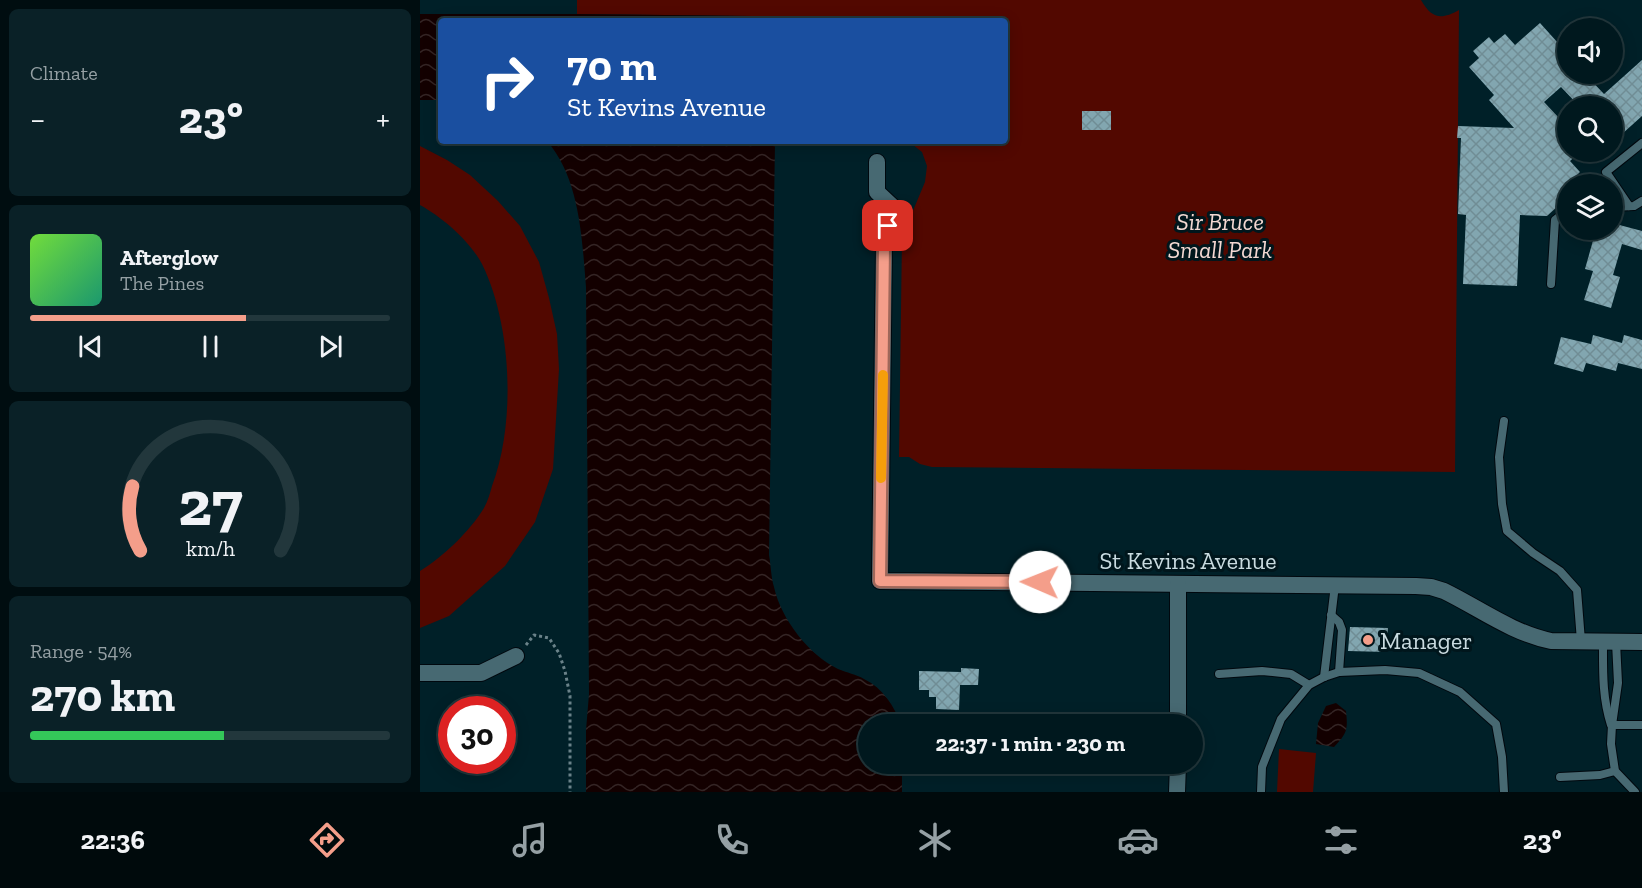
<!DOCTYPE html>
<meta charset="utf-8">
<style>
body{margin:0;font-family:"Zilla Slab",serif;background:#0a2127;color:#f1f3f6;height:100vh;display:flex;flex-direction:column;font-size:22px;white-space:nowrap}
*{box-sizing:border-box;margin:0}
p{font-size:20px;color:#95a0a4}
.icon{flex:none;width:33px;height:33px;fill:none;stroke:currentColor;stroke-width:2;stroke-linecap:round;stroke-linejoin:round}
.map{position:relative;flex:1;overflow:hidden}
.side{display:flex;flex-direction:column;gap:9px;padding:9px;background:#000d10;width:420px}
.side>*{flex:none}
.top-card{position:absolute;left:18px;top:18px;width:570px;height:126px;border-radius:6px;box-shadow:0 3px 15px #0003,0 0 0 2px #22373c;background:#1a4fa0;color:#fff;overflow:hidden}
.tools{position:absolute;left:1137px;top:18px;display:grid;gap:12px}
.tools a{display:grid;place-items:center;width:66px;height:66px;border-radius:50%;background:#00181e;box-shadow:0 3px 15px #0003,0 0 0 2px #22373c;font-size:30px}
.speed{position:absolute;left:18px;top:696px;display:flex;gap:12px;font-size:30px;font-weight:700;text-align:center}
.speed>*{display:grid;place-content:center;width:78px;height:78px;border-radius:50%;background:#00181e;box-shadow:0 3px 15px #0003,0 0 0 2px #22373c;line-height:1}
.speed .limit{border:9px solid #d22;background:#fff;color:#111}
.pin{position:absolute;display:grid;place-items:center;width:51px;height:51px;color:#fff;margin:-26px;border-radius:12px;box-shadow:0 3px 9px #0006}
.me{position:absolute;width:66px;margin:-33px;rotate:271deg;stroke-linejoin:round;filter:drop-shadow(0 0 4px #0008)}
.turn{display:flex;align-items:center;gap:21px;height:126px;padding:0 30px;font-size:27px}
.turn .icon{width:78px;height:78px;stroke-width:2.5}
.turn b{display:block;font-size:42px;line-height:51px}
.big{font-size:45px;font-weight:800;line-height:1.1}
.side .card{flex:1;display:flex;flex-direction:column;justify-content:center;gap:9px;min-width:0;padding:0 21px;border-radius:9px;background:#0a2127}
.side .dial{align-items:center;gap:0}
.dial svg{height:156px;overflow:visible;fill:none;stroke:#22373c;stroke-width:7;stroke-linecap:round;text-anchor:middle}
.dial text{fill:#f1f3f6;stroke:none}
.song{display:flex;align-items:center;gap:18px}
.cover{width:72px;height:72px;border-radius:9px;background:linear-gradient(135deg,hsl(100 70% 55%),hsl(160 70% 35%))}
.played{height:6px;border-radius:3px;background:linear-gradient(90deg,#f49e8a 60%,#22373c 60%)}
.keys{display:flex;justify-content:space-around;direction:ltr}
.heat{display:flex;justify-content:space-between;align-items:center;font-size:33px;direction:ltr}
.charge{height:9px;border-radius:4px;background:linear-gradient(90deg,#34c759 54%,#22373c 0)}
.trip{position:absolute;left:438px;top:714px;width:345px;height:60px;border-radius:30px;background:#00181e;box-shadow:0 3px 15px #0003,0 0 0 2px #22373c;font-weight:800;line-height:60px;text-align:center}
.tab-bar{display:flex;height:96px;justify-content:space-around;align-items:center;background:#000a0c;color:#95a0a4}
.tab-bar .icon{width:42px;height:42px}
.tab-bar .on{color:#f49e8a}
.tab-bar b{font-size:27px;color:#f1f3f6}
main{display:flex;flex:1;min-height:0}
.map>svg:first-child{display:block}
.green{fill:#520800}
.water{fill:url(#water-waves)}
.building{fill:url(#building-cross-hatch)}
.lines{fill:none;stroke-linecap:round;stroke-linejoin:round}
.service-casing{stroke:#00080e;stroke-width:10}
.minor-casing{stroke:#00080e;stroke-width:18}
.path{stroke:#6a8289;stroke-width:3;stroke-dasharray:3 3;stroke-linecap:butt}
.service{stroke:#476972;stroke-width:8}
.minor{stroke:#476972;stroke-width:16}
.route-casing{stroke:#9f675a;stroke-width:15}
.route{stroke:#f49e8a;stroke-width:10}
.slow{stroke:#f59e0b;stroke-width:10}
.poi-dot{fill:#f49e8a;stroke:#00161c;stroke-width:2}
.labels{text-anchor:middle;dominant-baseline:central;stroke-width:6;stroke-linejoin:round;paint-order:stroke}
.park-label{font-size:24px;font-style:italic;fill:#f3d8d2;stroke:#00161c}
.street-label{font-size:24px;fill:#c9dbe0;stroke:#00161c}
.poi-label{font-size:24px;fill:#c9dbe0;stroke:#00161c;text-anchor:start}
</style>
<main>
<section class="side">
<div class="card"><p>Climate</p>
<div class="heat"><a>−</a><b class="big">23°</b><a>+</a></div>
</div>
<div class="card">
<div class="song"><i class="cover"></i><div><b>Afterglow</b><p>The Pines</p></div></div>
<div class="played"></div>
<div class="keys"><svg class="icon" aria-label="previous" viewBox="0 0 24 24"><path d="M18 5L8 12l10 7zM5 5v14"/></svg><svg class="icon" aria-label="pause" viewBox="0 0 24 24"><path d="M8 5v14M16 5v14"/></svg><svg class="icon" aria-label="next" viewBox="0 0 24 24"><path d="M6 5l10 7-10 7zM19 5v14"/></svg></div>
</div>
<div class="card dial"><svg viewBox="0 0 100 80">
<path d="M14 69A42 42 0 1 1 86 69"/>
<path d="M14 69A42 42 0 0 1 10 36" stroke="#f49e8a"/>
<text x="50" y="56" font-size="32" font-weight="700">27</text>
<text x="50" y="72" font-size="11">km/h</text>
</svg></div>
<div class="card"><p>Range · 54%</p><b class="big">270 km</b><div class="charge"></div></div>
</section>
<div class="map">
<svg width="1222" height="792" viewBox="0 0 1222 792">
<defs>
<pattern id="water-waves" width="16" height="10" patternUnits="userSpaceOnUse" patternTransform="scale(1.5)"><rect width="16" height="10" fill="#130000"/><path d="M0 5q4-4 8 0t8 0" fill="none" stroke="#342525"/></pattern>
<pattern id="building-cross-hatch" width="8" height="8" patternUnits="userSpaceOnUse" patternTransform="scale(1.5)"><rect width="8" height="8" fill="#82a6b0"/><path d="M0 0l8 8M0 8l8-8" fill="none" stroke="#708d95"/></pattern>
</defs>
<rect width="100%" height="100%" fill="#002028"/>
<g class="green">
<path d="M157,0H1001C1012,19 1021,20 1039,10L1035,472L512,467L500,464L489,457H479L482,237L505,182L507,166L502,152L488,141H585V21H345L341,17L331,16L157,14Z"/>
<path d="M0,146L27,160L50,175L78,201L100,226L119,262L129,298L137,334L139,369L133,469L115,522L85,566L29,616L0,628V571C23,557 50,531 64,508C68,501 70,493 72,486C96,423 92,325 62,264C50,241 22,217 0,205Z"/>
<polygon points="859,749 896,753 893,792 857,792"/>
</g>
<g class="water">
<polygon points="0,14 157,14 331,16 341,17 345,21 21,21 21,100 0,100"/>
<path d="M127,141H355L349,555C351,566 351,577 354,587C361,619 389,655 418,669C427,673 436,674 444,679C463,688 474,706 481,724H448V764H482V792H166V730L169,694L166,287C162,239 160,179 127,141Z"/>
<path d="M916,703L926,711C928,730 927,733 914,747L896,744L898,723L906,706Z"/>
</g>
<g class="building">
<polygon points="1120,23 1148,54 1148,74 1165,74 1184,94 1222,60 1222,116 1192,143 1192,106 1159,106 1141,87 1124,102 1139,118 1148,111 1148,152 1160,152 1150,161 1160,172 1156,176 1156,184 1148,184 1148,197 1127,216 1100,215 1097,286 1043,284 1046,215 1038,214 1041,138 1037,138 1038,126 1094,128 1069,100 1074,95 1049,67 1059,58 1053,51 1069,37 1074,43 1085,34 1095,45"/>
<rect x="662" y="111" width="29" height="19"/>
<polygon points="1192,223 1222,231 1222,250 1202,244 1193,275 1200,277 1191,308 1164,300 1173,271 1165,269 1174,237 1182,239 1185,230 1192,230"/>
<polygon points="1173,335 1202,343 1204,335 1222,340 1222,369 1198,363 1196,371 1166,363 1163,372 1134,364 1141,337 1171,344"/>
<polygon points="930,627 968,628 966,652 928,651"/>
<polygon points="541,668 559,669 558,685 540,685 539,710 516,709 516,697 509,697 509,690 499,690 499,671 541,672"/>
</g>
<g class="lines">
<g class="service-casing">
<g id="service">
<polyline points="1209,206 1186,172 1222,143"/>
<polyline points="1192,207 1214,206 1222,201"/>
<polyline points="1131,284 1135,220 1148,210"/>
<polyline points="1084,421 1079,457 1082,504 1087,531 1113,553 1140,571 1157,590 1161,641"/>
<polyline points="911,615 919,622 922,630 919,672"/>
<path d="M1183,642C1183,670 1182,697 1191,725"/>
<polyline points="1196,642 1198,683 1192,725 1191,744 1195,771 1215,792"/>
<polyline points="799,674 842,671 871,674 889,685"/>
<polyline points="904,677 915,585"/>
<polyline points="1192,725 1222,725"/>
<polyline points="1140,777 1180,775 1195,771"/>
<polyline points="841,792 842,767 861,719 889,685 904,677 919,672 965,670 999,673 1040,692 1076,724 1082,757 1084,792"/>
</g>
</g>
<g class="minor-casing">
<g id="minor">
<path d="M457,162V192L472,206L464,245L460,581L996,586L1011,587L1024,591C1059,608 1092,633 1131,641L1222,642"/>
<polyline points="758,584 758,724"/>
<polyline points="0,673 61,673 96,656"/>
<polyline points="757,792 758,764"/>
</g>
</g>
<polyline class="path" points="106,645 114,635 129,638 139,653 145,671 150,696 150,792"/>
<use href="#service" class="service"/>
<use href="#minor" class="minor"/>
</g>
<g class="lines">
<g class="route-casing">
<polyline id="route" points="468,226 464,245 460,581 620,582"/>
</g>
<use href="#route" class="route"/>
<polyline class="slow" points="461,478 463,375"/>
</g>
<circle class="poi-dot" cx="948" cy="640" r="6"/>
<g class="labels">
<g class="park-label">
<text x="800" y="221">Sir Bruce<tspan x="800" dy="28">Small Park</tspan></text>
</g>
<g class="street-label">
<text x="768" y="560">St Kevins Avenue</text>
</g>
<g class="poi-label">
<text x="960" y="640">Manager</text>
</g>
</g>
</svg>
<div class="tools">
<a><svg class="icon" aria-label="sound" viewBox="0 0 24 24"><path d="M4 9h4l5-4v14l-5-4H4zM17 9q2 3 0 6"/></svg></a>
<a><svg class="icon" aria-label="search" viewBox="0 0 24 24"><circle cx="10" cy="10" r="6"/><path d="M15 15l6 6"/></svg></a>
<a><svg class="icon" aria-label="layers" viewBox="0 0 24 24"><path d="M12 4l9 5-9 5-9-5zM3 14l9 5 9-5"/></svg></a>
</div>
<div class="speed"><div class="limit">30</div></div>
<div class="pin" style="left:468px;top:226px;background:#d93025"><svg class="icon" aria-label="arrive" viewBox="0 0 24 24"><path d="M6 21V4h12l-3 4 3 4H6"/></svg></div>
<svg class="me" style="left:620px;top:582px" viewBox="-20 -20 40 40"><circle r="19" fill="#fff"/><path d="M0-13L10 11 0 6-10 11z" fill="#f49e8a"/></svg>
<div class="trip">22:37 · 1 min · 230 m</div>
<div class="top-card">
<div class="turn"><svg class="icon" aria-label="right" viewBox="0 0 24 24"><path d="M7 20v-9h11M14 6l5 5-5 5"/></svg><div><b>70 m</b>St Kevins Avenue</div></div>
</div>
</div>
</main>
<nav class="tab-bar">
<b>22:36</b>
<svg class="icon on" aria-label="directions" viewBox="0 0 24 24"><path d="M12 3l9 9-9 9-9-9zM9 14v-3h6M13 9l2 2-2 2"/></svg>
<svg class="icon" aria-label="music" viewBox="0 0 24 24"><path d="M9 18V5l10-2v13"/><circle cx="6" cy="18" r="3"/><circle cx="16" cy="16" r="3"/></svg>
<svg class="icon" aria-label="phone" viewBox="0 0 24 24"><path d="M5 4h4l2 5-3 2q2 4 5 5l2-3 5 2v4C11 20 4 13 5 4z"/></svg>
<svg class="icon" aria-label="climate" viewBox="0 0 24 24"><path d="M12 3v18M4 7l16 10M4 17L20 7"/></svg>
<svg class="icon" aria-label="car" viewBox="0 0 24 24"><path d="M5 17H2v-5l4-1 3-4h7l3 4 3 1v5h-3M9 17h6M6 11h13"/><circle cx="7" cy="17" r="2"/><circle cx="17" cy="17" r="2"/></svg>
<svg class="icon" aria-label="filters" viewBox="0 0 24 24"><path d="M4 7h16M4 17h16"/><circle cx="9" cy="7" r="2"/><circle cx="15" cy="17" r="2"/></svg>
<b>23°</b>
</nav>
